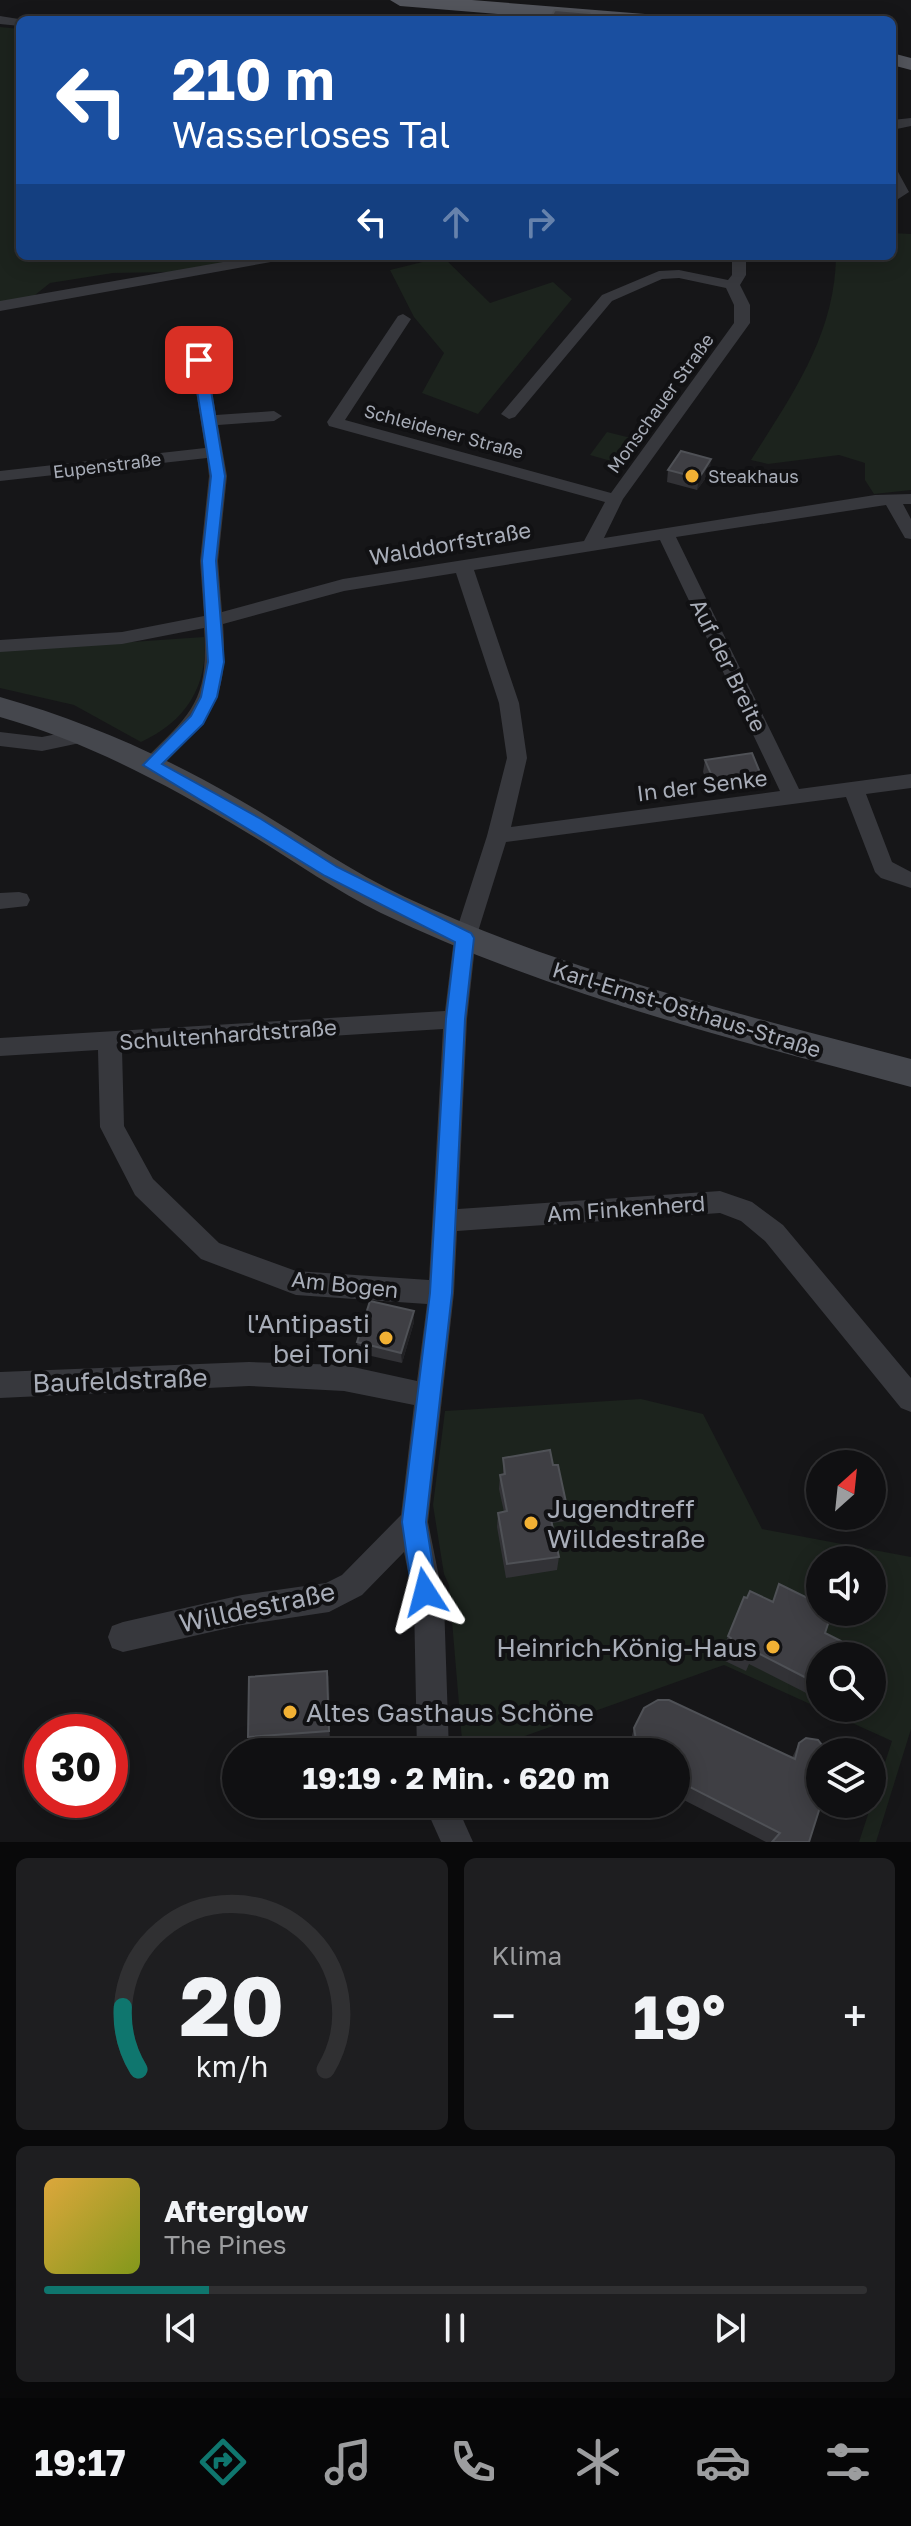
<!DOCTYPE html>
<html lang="de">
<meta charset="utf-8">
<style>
body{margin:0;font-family:"Golos Text",sans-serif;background:#1e1e20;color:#f1f3f6;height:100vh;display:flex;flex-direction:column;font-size:30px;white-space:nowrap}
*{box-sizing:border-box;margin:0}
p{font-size:26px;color:#9c9d9f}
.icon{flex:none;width:44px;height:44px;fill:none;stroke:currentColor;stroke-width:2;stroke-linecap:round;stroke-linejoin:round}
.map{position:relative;height:1842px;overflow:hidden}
.side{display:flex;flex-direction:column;gap:16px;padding:16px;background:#09090a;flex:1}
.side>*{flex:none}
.guide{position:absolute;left:16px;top:16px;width:880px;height:244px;border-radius:12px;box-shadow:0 4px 20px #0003,0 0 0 2px #303032;background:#1a4fa0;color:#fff;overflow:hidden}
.needle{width:52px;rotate:27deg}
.tools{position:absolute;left:806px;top:1450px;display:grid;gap:16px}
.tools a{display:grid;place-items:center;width:80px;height:80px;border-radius:50%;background:#101012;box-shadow:0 4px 20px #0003,0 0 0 2px #303032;font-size:40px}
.speed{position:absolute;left:24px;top:1714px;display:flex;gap:16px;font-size:40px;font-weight:700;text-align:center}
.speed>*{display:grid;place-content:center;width:104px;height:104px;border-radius:50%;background:#101012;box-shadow:0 4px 20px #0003,0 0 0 2px #303032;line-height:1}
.speed .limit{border:12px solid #d22;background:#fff;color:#111}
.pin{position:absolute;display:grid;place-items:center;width:68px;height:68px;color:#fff;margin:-34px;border-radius:16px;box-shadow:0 4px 12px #0006}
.me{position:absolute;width:88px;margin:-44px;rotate:351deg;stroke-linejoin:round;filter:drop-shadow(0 0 6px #0008)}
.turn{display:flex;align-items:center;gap:28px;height:168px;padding:0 24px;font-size:36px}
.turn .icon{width:104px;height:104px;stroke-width:2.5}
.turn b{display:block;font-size:56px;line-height:68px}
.lanes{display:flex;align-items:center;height:76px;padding:0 24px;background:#0003;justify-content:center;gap:40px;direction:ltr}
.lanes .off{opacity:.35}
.big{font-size:60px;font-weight:700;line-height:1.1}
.side .tile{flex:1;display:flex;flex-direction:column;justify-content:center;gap:12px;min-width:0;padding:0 28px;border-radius:12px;background:#1e1e20}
.side .dial{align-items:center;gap:0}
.dial svg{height:208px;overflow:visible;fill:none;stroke:#303032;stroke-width:7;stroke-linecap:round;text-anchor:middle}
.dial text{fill:#f1f3f6;stroke:none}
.song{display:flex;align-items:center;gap:24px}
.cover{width:96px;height:96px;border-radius:12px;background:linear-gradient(135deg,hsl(40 70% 55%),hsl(70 70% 35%))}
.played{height:8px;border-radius:4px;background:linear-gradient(90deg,#0f766e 20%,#303032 20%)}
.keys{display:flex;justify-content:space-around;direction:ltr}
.heat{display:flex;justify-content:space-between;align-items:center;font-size:44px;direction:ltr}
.side .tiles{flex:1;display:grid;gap:16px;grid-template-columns:1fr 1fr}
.tile:last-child{grid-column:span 2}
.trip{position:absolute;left:222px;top:1738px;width:468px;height:80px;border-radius:40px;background:#101012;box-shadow:0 4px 20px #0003,0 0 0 2px #303032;font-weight:700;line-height:80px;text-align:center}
.dock{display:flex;height:128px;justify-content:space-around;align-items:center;background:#060607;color:#9c9d9f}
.dock .icon{width:56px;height:56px}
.dock .on{color:#0f766e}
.dock b{font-size:36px;color:#f1f3f6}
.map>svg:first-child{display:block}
.green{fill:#1c231d;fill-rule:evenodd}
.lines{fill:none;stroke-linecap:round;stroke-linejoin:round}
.minor{fill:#37383d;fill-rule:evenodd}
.secondary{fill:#45474d;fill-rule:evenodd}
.primary{fill:#53555c;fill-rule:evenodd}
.wall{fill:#323236}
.shaded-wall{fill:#212124}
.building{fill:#3f3f44;stroke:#4f5156;stroke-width:2}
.route{fill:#1a73e8;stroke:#114b97;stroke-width:2}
.poi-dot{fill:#f2b134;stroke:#111113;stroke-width:3}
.labels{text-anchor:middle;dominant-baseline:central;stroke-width:8;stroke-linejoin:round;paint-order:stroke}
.far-street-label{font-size:18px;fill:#a8adb8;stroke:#111113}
.far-poi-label{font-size:18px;fill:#a8adb8;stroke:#111113;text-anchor:start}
.street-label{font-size:22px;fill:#a8adb8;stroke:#111113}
.near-poi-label{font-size:26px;fill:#a8adb8;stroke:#111113;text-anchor:end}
.near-street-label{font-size:26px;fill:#a8adb8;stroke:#111113}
</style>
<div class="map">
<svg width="911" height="1842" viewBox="0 0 911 1842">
<rect width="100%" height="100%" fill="#161618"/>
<g class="green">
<polygon points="0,27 20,29 20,256 278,256 173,272 113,273 50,283 30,299 0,304"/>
<path d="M892,233L911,234V490L874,494L865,480V463L839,455L768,464L751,460C792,395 835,335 836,256H892Z"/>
<polygon points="443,257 490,303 553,282 572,299 478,414 422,393 444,353 414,317 390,270"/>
<polygon points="607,432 635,439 618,463 590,455"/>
<path d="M204,637C209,686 185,722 141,742L74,705L0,688V651Z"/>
<path d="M641,1399L703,1414L762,1529L911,1557V1729L876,1842H859L892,1741L724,1665L480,1752H463L449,1585L444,1574L433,1505L445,1411ZM820,1560H872V1612H820ZM820,1656H872V1708H820Z"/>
</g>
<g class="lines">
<g class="minor">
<polygon points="0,16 25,20 20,20 20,26 0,24"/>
<polygon points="911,118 911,126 892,130 892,120"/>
<polygon points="892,169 897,170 909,192 892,203 894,191"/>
<polygon points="257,256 289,256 282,260 0,311 0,301"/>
<path d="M732,256H746V275L740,285L750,305V323L623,499L604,538L875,495L911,494V504H903L911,519V539L905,538L886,505L676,537L799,789L911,774V788L866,794L892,862L911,872V888L881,878L875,872L846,797L506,842L476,938L467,1019L458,1209L720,1191L752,1202L783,1225L911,1378V1412L901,1408L765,1241L741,1221L720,1213L457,1231L454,1293L428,1522L444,1602L449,1752H417L414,1602L404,1552L362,1595L329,1612L242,1625L123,1652L112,1648L108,1637L112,1626L123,1622L242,1595L326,1583L342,1575L401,1515L414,1405L344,1391L249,1386L0,1398V1372L249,1362L344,1365L417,1381L427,1304L296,1295L201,1259L135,1195L100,1127L98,1050L0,1056V1038L445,1011L454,938L487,836L507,758L499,703L456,573L344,591L223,624C229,702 211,717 158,770H144L141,765L144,760C193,712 209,700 204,628L122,644L0,652V640L122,632L204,616L200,561L209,476L207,458L0,481V471L205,448L191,360L188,352L174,346L182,341L202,349L207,360L216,415L274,411L282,416L274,421L218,425L227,476L218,561L222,612L343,579L584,541L605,502L329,426L327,422L398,316L403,314L411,319L345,420L611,493L734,323V305L726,288L679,278L662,279L612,301L515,417L509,419L501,414L602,295L659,271L679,270L728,280L732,275ZM660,540L780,791L511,827L527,758L519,703L474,570ZM443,1029L429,1280L296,1271L219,1243L153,1179L124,1126L122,1049Z"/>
<polygon points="87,728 97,735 94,740 42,751 0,746 0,732 42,737"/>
<polygon points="19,892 27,894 30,900 27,906 0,909 0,893"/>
<polygon points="424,1804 456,1804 473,1842 441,1842"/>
</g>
<path class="secondary" d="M0,697C85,721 162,755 238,799C294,831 347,870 405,897C566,972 740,1014 911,1059V1087C732,1039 549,994 381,913C334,890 291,859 246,832C168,785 88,742 0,717Z"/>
<g class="primary">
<polygon points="390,0 472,0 645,14 655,20 573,20 400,6"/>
<polygon points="892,53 911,58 911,70 892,65"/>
</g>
</g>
<g class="wall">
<polygon points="668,470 710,472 697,490 667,482"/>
<polygon points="705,760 761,775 759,787 712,794 703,772"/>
<polygon points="414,1322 402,1363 358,1353 357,1342"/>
<polygon points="503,1458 553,1465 567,1507 565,1521 552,1523 559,1557 557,1570 506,1578 497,1527 498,1513 504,1512 499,1489 500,1475 503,1475"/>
<polygon points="747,1598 773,1602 825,1633 820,1656 820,1695 818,1699 749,1664 746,1671 723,1660 726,1650 723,1649 728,1636"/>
<polygon points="327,1671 329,1679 330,1739 251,1745 248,1737"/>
<polygon points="634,1728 792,1758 799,1743 809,1842 766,1842 676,1796 676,1752 632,1752 630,1743"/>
</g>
<g class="shaded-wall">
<polygon points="711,459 710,472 697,490 699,478"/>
<polygon points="414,1311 414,1322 402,1363 401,1353"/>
<polygon points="327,1671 329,1679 330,1739 329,1731"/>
</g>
<g class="building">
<polygon points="555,10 589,13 594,20 549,20"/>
<polygon points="681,451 711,459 699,478 668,470"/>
<polygon points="752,753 761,775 714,781 705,760"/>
<polygon points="370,1301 414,1311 401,1353 357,1342"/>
<polygon points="550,1450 553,1465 558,1465 567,1507 549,1510 559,1557 507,1564 498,1513 507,1511 500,1475 505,1474 503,1458"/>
<polygon points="779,1584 820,1604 820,1612 832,1612 825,1633 841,1641 835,1656 820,1656 820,1685 754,1651 751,1659 727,1647 731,1638 728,1636 744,1597 747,1598 750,1591 773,1602"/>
<polygon points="327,1671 329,1731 248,1737 249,1677"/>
<polygon points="658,1700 669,1700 795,1759 799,1743 806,1738 818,1740 826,1750 826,1752 820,1752 821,1804 809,1842 772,1842 780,1833 676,1780 676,1752 638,1752 634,1728 644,1708"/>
</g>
<polygon class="route" points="199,356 206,360 225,476 216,561 224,662 217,697 203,724 162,764 261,819 337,867 471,933 474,938 465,1019 452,1293 426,1522 437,1592 433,1600 425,1604 416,1600 412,1592 402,1522 430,1293 446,1019 455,942 325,876 143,765 191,716 201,697 208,662 202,561 211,476 192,360"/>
<g class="poi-dot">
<circle cx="692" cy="476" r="8"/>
<circle cx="386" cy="1338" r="8"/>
<circle cx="531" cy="1523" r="8"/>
<circle cx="773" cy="1647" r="8"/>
<circle cx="290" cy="1712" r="8"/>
</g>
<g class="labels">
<g class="far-street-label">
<text transform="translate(660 403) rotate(-54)">Monschauer Straße</text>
<text transform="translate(444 431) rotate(15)">Schleidener Straße</text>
<text transform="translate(107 465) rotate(-7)">Eupenstraße</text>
</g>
<g class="far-poi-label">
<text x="708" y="476">Steakhaus</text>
</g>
<g class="street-label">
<text transform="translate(450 543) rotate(-10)">Walddorfstraße</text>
<text transform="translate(729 665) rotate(64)">Auf der Breite</text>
<text transform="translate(702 785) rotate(-7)">In der Senke</text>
<text transform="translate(687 1009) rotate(17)">Karl-Ernst-Osthaus-Straße</text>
<text transform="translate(228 1034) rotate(-4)">Schultenhardtstraße</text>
<text transform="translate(626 1208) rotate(-4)">Am Finkenherd</text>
<text transform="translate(345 1284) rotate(6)">Am Bogen</text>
</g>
<g class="near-poi-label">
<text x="370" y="1323">l'Antipasti<tspan x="370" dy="30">bei Toni</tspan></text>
<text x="547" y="1508" text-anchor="start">Jugendtreff<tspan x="547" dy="30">Willdestraße</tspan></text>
<text x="757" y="1647">Heinrich-König-Haus</text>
<text x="306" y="1712" text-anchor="start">Altes Gasthaus Schöne</text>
</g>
<g class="near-street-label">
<text transform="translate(120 1380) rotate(-2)">Baufeldstraße</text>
<text transform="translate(257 1607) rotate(-12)">Willdestraße</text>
</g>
</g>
</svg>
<div class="tools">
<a><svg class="needle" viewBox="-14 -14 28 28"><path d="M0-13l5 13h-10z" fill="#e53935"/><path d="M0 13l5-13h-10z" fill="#9c9d9f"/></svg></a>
<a><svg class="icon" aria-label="sound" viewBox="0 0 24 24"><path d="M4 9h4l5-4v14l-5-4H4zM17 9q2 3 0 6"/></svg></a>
<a><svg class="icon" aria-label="search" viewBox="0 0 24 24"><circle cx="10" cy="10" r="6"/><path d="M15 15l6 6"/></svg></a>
<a><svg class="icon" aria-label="layers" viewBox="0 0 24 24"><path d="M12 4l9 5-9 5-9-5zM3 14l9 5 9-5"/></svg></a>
</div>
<div class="speed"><div class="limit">30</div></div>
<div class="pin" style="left:199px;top:360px;background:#d93025"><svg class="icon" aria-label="arrive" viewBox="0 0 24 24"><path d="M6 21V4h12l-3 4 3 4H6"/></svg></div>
<svg class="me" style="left:425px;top:1592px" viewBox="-20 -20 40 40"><path d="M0-17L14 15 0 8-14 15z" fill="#1a73e8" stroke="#fff" stroke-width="4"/></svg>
<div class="trip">19:19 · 2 Min. · 620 m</div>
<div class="guide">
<div class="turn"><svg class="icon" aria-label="left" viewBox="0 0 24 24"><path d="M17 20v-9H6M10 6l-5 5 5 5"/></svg><div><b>210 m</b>Wasserloses Tal</div></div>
<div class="lanes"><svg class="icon" aria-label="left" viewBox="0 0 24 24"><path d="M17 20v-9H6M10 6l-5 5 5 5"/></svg><svg class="icon off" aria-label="ahead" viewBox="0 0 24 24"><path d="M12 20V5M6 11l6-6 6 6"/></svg><svg class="icon off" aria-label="right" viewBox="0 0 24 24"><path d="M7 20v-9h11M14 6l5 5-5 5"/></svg></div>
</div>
</div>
<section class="side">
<div class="tiles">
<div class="tile dial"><svg viewBox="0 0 100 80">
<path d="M14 69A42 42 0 1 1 86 69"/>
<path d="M14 69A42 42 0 0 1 8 45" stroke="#0f766e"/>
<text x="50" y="56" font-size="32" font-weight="700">20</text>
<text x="50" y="72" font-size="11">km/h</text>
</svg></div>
<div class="tile"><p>Klima</p>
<div class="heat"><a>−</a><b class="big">19°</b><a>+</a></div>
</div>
<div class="tile">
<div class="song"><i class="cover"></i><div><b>Afterglow</b><p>The Pines</p></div></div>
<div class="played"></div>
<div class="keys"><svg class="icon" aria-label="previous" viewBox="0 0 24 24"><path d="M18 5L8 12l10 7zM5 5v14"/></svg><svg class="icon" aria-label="pause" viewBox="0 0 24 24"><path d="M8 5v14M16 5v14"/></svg><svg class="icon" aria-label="next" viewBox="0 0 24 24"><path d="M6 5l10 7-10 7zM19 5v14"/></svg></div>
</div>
</div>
</section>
<nav class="dock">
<b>19:17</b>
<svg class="icon on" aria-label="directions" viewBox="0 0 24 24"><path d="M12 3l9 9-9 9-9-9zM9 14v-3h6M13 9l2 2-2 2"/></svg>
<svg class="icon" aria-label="music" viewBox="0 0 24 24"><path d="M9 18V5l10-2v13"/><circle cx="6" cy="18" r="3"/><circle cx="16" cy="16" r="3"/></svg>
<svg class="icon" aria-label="phone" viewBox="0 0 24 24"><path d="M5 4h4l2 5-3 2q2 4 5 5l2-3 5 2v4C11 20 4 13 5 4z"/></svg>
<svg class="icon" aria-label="climate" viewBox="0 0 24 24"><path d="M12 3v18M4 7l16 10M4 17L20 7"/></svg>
<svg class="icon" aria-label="car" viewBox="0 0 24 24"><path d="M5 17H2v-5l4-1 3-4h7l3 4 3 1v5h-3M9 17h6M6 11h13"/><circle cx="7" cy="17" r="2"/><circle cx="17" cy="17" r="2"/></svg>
<svg class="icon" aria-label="filters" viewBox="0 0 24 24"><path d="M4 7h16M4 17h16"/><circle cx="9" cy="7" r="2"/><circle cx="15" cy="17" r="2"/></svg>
</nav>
